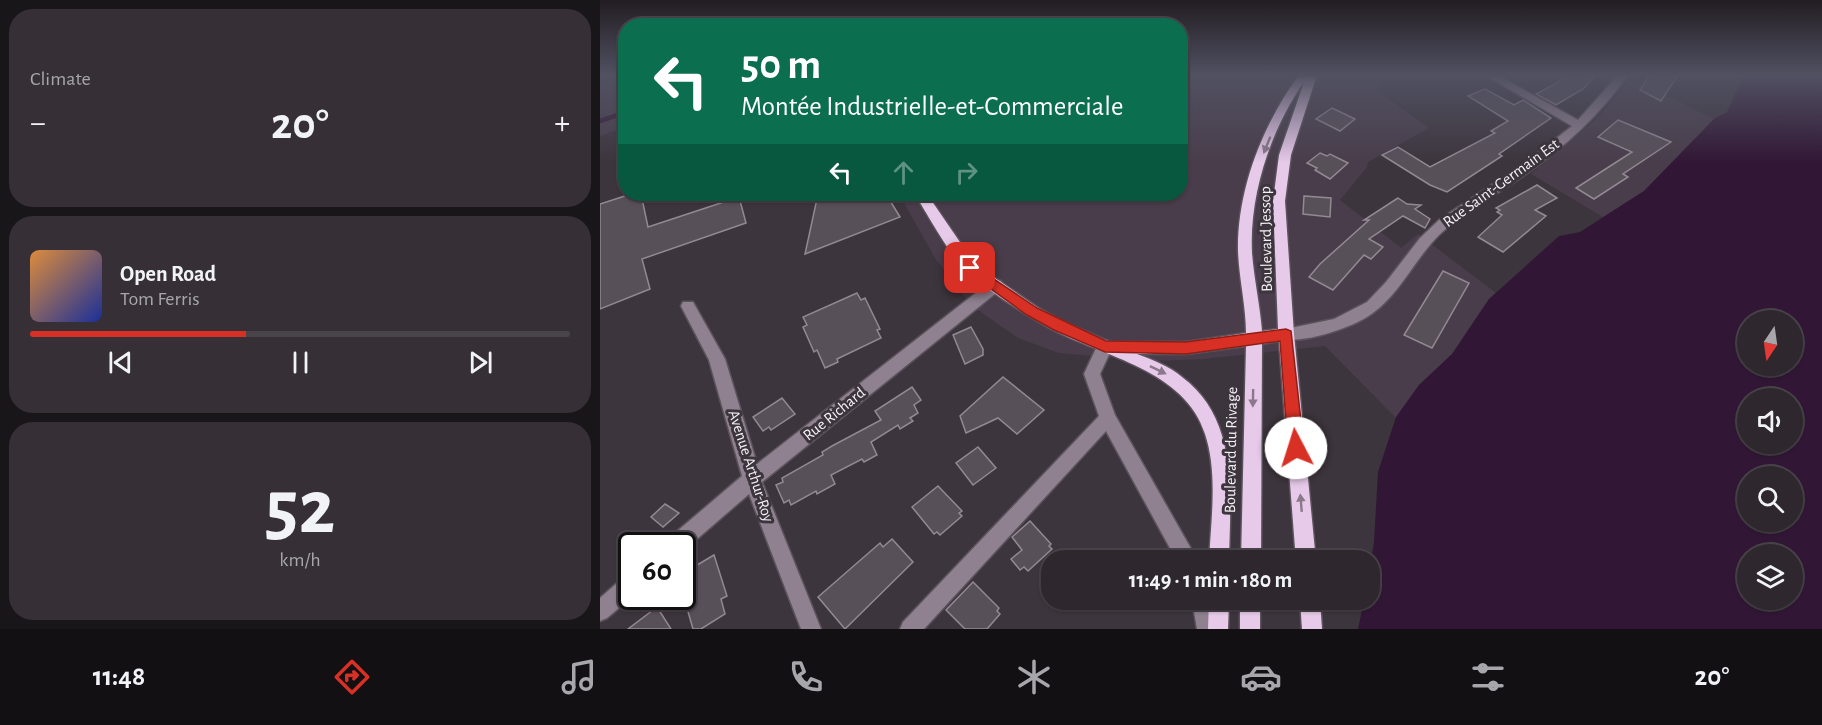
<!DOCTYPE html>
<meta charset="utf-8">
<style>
body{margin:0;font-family:"Alegreya Sans",sans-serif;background:#363036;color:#f1f3f6;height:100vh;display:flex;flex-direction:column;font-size:22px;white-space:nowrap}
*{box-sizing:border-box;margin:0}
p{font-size:20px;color:#a7a6aa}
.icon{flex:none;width:33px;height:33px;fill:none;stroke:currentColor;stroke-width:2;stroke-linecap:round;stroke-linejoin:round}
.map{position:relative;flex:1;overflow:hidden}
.sheet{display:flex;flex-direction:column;gap:9px;padding:9px;background:#191619;width:600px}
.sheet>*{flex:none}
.top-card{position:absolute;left:18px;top:18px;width:570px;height:183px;border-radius:24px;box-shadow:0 2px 4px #0004,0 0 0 2px #49444a;background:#0b6e4f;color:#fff;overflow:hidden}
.needle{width:39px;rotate:193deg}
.buttons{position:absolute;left:1137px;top:310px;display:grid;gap:12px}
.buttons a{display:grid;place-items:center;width:66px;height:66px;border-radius:50%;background:#2e282e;box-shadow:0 2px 4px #0004,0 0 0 2px #49444a;font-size:30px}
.speed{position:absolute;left:18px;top:532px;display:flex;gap:12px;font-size:30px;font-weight:700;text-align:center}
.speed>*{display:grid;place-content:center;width:78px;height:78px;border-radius:50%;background:#2e282e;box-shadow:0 2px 4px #0004,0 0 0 2px #49444a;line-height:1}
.speed .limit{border:3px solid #111;border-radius:9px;background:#fff;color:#111}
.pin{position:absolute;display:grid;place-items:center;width:51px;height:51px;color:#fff;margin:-26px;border-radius:12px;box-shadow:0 3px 9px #0006}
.me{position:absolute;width:66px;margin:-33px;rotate:355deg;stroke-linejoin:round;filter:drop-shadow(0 0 4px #0008)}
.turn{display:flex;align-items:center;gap:21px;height:126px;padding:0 24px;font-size:27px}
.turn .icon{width:78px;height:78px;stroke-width:2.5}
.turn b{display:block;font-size:42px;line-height:51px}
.lanes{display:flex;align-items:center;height:57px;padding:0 24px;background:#0003;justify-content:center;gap:30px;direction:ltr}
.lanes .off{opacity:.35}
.big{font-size:45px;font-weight:700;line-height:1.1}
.sheet .card{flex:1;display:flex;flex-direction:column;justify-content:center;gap:9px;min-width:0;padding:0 21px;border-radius:24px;background:#363036}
.sheet .dial{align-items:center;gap:0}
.dial b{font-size:78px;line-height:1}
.song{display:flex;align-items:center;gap:18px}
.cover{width:72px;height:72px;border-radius:9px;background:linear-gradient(135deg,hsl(30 70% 55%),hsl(230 70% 35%))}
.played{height:6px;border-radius:3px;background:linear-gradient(90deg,#d93025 40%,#49444a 40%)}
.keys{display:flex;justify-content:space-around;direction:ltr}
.heat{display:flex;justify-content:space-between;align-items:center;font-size:33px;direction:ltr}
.trip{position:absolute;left:441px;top:550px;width:339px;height:60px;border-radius:24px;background:#2e282e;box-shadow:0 2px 4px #0004,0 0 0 2px #49444a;font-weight:700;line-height:60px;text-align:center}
.tab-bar{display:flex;height:96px;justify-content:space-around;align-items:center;background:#121012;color:#a7a6aa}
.tab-bar .icon{width:42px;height:42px}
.tab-bar .on{color:#d93025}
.tab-bar b{font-size:27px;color:#f1f3f6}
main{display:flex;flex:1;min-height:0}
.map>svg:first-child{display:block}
.built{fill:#493d4b}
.water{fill:#311735;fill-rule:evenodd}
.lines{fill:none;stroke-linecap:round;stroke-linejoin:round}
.stream{stroke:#311735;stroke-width:4.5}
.building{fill:#585059;stroke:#928993;stroke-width:1.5}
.minor-casing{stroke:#5a535b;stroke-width:3}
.major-casing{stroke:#5a535b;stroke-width:3}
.minor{fill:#908191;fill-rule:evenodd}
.major{fill:#e7caea;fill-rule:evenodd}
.oneway{fill:#8a788b}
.route{fill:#d93025;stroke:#8d1f18;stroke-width:1.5}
.labels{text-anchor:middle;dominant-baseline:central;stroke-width:6;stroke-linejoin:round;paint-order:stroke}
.street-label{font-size:16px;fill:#f5f0f6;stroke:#3d353d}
</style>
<main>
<section class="sheet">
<div class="card"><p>Climate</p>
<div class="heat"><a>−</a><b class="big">20°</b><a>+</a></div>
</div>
<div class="card">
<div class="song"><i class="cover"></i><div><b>Open Road</b><p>Tom Ferris</p></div></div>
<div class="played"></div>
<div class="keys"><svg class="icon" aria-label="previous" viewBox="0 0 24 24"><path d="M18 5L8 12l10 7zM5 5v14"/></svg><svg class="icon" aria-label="pause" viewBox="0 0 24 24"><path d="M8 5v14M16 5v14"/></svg><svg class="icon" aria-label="next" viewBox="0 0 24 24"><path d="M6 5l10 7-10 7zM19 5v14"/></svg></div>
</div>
<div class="card dial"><b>52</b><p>km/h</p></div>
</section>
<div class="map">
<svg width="1222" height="629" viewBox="0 0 1222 629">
<rect width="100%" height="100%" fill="#3d353d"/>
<g class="built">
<polygon points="0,75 26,75 25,127 0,136"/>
<polygon points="581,75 785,75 777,91 829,128 768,162 767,167 740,200 801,248 818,234 896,293 889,299 852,354 819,385 796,418 725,346 603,359 552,361 459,353 418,338 371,305 335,258 299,194 580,194"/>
<polygon points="1032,79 1114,119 1044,191 1003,217 931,174 994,121"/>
</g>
<path class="water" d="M1144,75H1222V629H758L764,600H770V567L774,542L778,472L796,417L819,385L852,354L889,299L959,236L980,232L1044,191L1114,119L1127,112ZM1148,321H1192V366H1148ZM1148,399H1192V444H1148ZM1148,477H1192V522H1148ZM1148,555H1192V600H1148Z"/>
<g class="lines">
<polyline class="stream" points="0,121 26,112"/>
</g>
<g class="building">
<polygon points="966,75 996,75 983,89 956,105 936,94 959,82"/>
<polygon points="1050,75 1078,75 1061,101 1040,90"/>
<polygon points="885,89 914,105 923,100 951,118 899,154 902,156 847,192 830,185 782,155 798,147 830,167 895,133 891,131 908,121 868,96"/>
<polygon points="732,108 755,119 740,131 716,119"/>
<polygon points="1018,120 1071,142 1023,174 1028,177 994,199 976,188 1032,152 998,137"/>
<polygon points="720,153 727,156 730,154 748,163 730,179 715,170 717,168 707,163"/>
<polygon points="937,185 957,198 935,210 946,216 903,252 878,237 902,215 897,212 900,210 896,208"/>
<polygon points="31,194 41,194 48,227 139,197 146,223 42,259 50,289 0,309 0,204"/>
<polygon points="218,194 286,194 300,217 205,254"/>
<polygon points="704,196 731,198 730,217 703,214"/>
<polygon points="798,198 807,204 821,205 815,209 830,219 825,228 803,216 769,239 783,247 771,259 764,255 733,290 709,277 720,264 769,220 764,220"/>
<polygon points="843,271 869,283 832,348 804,335"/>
<polygon points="257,293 261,300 265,298 280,329 277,330 281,338 237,359 238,362 225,368 217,350 214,352 203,327 207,325 203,317"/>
<polygon points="371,327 383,349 383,355 365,364 353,335"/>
<polygon points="403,377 444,410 417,434 398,418 366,433 360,416"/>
<polygon points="312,387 321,400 314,405 318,413 310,418 313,421 300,429 298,425 271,442 277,455 264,462 262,459 231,475 235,484 217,494 216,491 191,505 189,500 184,503 176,485 183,482 182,478 223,455 222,452 232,446 281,420 275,411"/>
<polygon points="182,398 195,414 171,430 169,427 163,431 153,417"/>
<polygon points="378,447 396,468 373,485 356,463"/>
<polygon points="338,486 362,511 359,513 362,516 340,535 337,532 334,534 312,507"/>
<polygon points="65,504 79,513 63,527 51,517"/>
<polygon points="430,521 451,544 449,546 452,549 428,571 424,567 420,570 411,559 422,550 412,537"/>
<polygon points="292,539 313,562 245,629 218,597 280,543 283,547"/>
<polygon points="114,555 127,596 121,599 125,614 101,629 93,629 82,591 82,574"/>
<polygon points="373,582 399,608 397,611 400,614 387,629 365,629 346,610"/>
<polygon points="57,607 71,629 28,629"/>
</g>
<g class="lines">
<g class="minor-casing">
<g id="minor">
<path d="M885,75H897L978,120L1018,75H1028C999,116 962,150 920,178C893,197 863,212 839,235C813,261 799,297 767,317C750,328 700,345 681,338L678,334L681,330L734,319L767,302L786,282L820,238L839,220L926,162L972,126Z"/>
<polygon points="396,280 401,281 403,285 401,289 162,482 221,629 201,629 149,494 82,552 82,546 65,546 68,539 142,476 109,360 81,306 83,302 93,302 125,359 157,464 391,281"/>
<polygon points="505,340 511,342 513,346 500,374 515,415 598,561 577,561 506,431 324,629 300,629 303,622 499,416 484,374 499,342"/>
<polygon points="32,573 32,597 7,618 0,621 0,598 25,576"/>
<polygon points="592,600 612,600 617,629 597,629"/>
</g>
</g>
<g class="major-casing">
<g id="major">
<path d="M699,75H717L691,155L685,201L694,334L716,561H696L679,341L662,344L661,561H641L646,346L586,354H537C553,360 569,366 582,377C640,420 630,498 629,561H609C611,520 618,473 605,434C585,370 504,357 451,329C422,313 394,294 368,274C355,263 325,211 315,194H327L375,264L437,307L464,322L510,342H586L646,333C646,306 639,279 638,251C637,189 663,124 699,75ZM704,82L679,155L673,201L678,329L662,331C660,305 654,279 652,253C649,195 671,129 704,82Z"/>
<polygon points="609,600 629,600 628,629 608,629"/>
<rect x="640" y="600" width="20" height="29"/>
<polygon points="700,600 720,600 722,629 702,629"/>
</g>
</g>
<use href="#minor" class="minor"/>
<use href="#major" class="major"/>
</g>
<defs><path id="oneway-solid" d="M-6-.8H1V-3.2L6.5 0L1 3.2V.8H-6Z" transform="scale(1.5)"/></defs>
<g class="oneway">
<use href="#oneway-solid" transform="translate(667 145) rotate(112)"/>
<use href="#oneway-solid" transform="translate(558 370) rotate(26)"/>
<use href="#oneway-solid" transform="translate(653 398) rotate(91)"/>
<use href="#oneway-solid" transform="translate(701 503) rotate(-95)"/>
</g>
<linearGradient id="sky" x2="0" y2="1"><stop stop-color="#221d22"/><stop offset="0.46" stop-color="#515162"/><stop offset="1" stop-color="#515162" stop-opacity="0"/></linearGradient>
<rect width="1222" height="163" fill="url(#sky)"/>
<polygon class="route" points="370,263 437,308 506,341 586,342 686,329 691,331 704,448 702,453 696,455 691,453 688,448 680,341 586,354 505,352 454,330 427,315 366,271 364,268 366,264"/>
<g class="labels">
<g class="street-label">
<text transform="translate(901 183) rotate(-36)">Rue Saint-Germain Est</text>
<text transform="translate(666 239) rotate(-91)">Boulevard Jessop</text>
<text transform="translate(234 414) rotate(-39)">Rue Richard</text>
<text transform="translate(631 450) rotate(-89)">Boulevard du Rivage</text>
<text transform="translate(151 466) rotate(72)">Avenue Arthur-Roy</text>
</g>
</g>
</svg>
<div class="buttons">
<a><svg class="needle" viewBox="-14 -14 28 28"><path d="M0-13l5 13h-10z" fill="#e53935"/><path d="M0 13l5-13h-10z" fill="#a7a6aa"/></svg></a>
<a><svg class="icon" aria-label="sound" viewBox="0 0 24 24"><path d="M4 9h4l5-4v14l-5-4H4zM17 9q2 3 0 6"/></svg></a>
<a><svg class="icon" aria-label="search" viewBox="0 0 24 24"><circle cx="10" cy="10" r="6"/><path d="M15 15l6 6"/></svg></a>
<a><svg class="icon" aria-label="layers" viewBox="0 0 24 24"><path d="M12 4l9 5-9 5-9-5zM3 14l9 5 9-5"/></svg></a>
</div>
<div class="speed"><div class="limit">60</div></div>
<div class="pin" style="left:370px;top:268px;background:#d93025"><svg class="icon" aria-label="arrive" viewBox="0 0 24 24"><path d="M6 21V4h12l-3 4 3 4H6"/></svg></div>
<svg class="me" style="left:696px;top:448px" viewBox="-20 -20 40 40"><circle r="19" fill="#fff"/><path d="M0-13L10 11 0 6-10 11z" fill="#d93025"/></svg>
<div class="trip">11:49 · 1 min · 180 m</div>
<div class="top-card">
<div class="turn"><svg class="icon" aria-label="left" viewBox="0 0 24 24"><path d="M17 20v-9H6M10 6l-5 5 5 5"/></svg><div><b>50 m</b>Montée Industrielle-et-Commerciale</div></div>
<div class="lanes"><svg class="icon" aria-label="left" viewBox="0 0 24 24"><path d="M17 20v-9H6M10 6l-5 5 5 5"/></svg><svg class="icon off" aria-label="ahead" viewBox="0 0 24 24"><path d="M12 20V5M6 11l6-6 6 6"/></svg><svg class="icon off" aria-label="right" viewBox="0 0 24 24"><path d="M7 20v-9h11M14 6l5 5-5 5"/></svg></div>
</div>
</div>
</main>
<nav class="tab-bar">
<b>11:48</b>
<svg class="icon on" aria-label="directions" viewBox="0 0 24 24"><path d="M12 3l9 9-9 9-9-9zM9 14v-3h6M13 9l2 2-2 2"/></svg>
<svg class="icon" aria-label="music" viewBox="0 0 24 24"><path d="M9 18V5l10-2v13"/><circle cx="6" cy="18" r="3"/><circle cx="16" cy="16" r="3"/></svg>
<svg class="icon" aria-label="phone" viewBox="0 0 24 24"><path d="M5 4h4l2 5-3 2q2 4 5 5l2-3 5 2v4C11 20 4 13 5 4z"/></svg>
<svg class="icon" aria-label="climate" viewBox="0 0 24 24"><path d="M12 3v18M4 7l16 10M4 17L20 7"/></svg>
<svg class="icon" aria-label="car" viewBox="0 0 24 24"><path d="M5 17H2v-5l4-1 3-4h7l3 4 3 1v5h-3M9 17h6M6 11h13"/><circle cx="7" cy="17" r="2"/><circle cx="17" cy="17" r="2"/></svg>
<svg class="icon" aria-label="filters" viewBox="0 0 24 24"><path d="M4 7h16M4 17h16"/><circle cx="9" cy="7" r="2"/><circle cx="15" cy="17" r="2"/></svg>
<b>20°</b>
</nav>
